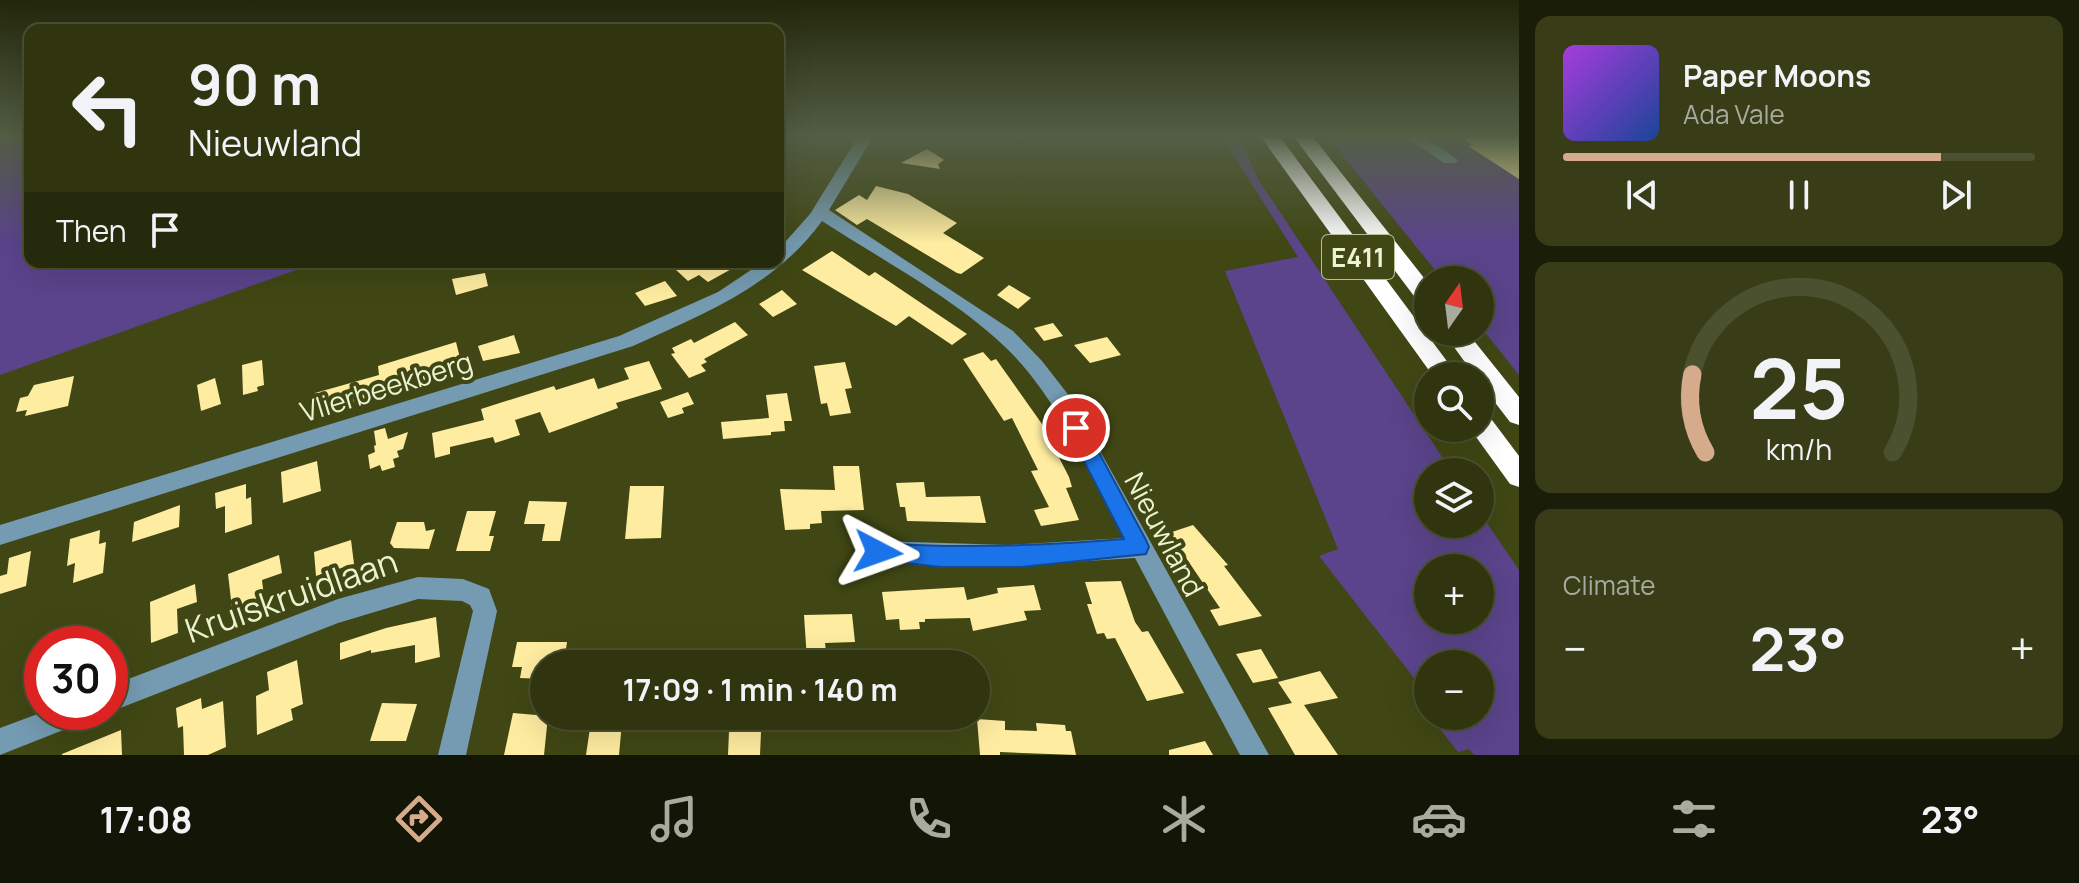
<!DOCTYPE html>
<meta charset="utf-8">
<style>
body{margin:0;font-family:Manrope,sans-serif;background:#383d18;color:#f1f3f6;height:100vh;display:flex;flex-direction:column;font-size:30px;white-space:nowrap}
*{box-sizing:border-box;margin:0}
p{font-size:26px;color:#a8ab9e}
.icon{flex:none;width:44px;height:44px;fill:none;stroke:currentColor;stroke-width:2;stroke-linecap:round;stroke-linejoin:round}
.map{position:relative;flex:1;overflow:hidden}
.side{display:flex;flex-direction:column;gap:16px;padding:16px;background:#1a1d08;width:560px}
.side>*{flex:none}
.top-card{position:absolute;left:24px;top:24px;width:760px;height:244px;border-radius:16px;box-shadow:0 8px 32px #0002,0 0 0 2px #4b502f;background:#30350f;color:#f1f3f6;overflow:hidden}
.needle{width:52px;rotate:14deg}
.controls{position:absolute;left:1414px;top:266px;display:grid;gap:16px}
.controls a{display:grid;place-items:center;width:80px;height:80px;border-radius:50%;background:#30350f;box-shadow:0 8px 32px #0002,0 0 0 2px #4b502f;font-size:40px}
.speed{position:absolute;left:24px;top:626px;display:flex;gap:16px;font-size:40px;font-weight:700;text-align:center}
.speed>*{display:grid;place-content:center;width:104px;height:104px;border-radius:50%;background:#30350f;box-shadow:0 8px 32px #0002,0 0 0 2px #4b502f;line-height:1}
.speed .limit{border:12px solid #d22;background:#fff;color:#111}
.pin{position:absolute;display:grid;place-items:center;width:68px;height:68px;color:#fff;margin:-34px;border:4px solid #fff;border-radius:50%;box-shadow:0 2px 8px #0007}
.me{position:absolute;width:88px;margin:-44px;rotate:94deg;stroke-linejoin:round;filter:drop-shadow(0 0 6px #0008)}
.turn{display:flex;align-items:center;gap:28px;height:168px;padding:0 32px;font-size:36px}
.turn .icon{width:104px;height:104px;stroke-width:2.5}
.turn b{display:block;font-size:56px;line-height:68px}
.then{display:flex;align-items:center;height:76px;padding:0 32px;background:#0003;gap:16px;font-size:30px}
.big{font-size:60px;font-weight:700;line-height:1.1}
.side .tile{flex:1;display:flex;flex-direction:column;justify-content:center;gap:12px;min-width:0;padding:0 28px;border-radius:16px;background:#383d18}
.side .dial{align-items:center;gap:0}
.dial svg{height:208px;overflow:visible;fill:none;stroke:#4b502f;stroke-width:7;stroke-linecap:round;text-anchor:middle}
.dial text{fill:#f1f3f6;stroke:none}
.song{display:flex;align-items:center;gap:24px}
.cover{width:96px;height:96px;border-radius:12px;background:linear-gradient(135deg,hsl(280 70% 55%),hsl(220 70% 35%))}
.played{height:8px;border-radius:4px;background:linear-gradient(90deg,#d6ab8b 80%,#4b502f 80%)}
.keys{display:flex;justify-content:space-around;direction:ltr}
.heat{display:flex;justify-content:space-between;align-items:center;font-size:44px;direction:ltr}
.trip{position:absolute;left:530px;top:650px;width:460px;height:80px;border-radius:40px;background:#30350f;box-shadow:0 8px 32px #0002,0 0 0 2px #4b502f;font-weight:700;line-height:80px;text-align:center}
.tab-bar{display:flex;height:128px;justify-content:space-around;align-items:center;background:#131506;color:#a8ab9e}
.tab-bar .icon{width:56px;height:56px}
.tab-bar .active{color:#d6ab8b}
.tab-bar b{font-size:36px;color:#f1f3f6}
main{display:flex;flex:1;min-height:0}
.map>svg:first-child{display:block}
.green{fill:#5b448b;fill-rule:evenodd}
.building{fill:#feeca1}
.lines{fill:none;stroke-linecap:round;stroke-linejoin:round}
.minor{fill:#759bb2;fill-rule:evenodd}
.highway{fill:#fff;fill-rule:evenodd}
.route{fill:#1a73e8;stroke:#114b97;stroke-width:2}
.labels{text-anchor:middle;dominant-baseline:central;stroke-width:8;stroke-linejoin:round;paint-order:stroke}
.shield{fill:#404714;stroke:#b8bf98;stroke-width:2}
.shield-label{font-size:26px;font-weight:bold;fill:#ecf3d0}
.street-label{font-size:28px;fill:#ecf3d0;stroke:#404714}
.near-street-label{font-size:34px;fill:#ecf3d0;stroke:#404714}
</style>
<main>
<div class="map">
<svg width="1519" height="755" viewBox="0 0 1519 755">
<rect width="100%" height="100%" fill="#404714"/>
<g class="green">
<polygon points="0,137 30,137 30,262 319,262 0,375"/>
<path d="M1222,137H1239L1258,179L1452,472H1428V524H1480V513L1519,570V755H1474L1469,749L1458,752L1430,716H1480V664H1428V696L1319,556L1338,549L1225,271L1298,257ZM1480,568V620H1428V568Z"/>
<polygon points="1328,137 1519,137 1519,375 1480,326 1480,280 1443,280"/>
</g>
<g class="building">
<polygon points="1461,137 1519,137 1519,179 1468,146 1472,145"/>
<polygon points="927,149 944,160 938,164 940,169 901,163"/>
<polygon points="876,186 908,194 957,223 943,233 984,258 961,274 957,273 867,219 857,225 835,210 859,195 867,200"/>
<polygon points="832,251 869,276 875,272 967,334 952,345 909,316 896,326 802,270"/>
<polygon points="685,262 744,262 708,282 699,275 688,281 675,269"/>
<polygon points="485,273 488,286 456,295 452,279"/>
<polygon points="665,281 677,296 645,306 635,293"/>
<polygon points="1009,285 1031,298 1018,309 997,295"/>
<polygon points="782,290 797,304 773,317 759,304"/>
<polygon points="735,322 748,335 704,359 707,362 701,365 706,371 689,378 671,354 675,353 672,348 691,339 694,343"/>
<polygon points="1053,323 1063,336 1044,341 1034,328"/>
<polygon points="514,335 520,353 483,361 478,346"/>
<polygon points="1107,337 1121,355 1090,363 1074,345"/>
<polygon points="456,342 460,358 444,363 448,374 331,410 331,405 318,410 315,393 379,375 378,366"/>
<polygon points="983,352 991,361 996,359 1042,424 1069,477 1072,487 1066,488 1079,520 1041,526 1034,510 1049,507 1031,471 1038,470 1012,418 1004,421 963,359"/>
<polygon points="262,360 264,385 257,387 258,391 243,395 242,365"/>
<polygon points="649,361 662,389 616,403 618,408 549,433 540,412 515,420 520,435 495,443 493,437 450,447 450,454 435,458 432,433 484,420 481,409 554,386 556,390 594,378 598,389 629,379 624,368"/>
<polygon points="845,362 852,388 845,389 851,413 830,416 827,403 821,404 814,366"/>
<polygon points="74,376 68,406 25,416 27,410 16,412 20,398 28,396 34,385"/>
<polygon points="215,378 221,404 201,411 197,385"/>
<polygon points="688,392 694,404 682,408 684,413 668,418 660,402"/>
<polygon points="787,393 792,421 784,421 785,431 771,432 771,435 723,439 721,422 769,418 766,395"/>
<polygon points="385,428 388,439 408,432 403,449 397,451 399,457 393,459 395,467 382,471 380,465 370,469 368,455 375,452 374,446 376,445 374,431"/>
<polygon points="317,461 321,491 283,503 281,472"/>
<polygon points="833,466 859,466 864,510 821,511 822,523 810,524 810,529 785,530 780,489 835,490"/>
<polygon points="924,482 926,497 980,496 986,523 907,521 905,507 900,507 896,483"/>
<polygon points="246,484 246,499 251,497 252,524 225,533 225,506 216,509 215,493"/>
<polygon points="630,486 664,486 661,538 625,539"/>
<polygon points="529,501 567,502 560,541 542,541 545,524 524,524"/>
<polygon points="180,505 179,527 132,542 134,522"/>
<polygon points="467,511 496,511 489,536 494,536 490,551 456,551"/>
<polygon points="397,522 424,522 426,531 435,529 429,549 394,548 390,543"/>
<polygon points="1193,525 1228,565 1224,566 1262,616 1219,626 1210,610 1220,608 1169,533"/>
<polygon points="100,530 99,544 106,542 103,573 73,583 75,563 67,566 70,539"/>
<polygon points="351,540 354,564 316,576 314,552"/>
<polygon points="31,551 26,586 0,594 0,576 7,574 9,558"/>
<polygon points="279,555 282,573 262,580 264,597 248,603 249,611 233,617 228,574"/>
<polygon points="1121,581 1135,622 1142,632 1148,631 1184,693 1147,701 1115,638 1107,639 1104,633 1097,634 1087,604 1092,604 1085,582"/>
<polygon points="195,584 197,602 177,609 178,633 151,643 150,602"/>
<polygon points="1034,585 1041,610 1024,611 1027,620 973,631 970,618 925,619 925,622 919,622 920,629 900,630 899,619 886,620 882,592 964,587 967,600 998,593 997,588"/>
<polygon points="852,614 855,642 825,643 827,660 807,660 804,615"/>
<polygon points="436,617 440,657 415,663 415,645 371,653 371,650 340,660 340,643 386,628"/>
<polygon points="517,642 567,642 564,664 544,664 544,679 520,678 522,667 512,667"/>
<polygon points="1261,649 1278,678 1253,683 1236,654"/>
<polygon points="297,660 303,704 291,709 293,720 257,735 256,696 269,690 267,672"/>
<polygon points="1320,671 1338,698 1304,705 1338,755 1295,755 1268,708 1292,703 1278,682"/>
<polygon points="201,698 202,709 223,701 226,747 208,755 184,755 183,726 178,728 176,708"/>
<polygon points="382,703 417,704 406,741 370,741"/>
<polygon points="513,713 548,716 544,755 504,755"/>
<polygon points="977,719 1005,721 1005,730 1037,731 1036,723 1065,725 1066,731 1071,731 1076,755 1000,752 1000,755 980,755"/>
<polygon points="591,721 622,722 619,755 586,755"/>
<polygon points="121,730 122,755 62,755 62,754"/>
<polygon points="729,731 761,732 760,755 728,755"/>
<polygon points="1205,741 1213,755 1169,755 1169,750"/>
</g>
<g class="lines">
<g class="minor">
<path d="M858,137H873L829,210L1013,331L1042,361L1070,397L1269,755H1240L1135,558L1009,566L878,563L870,559L866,552L870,545L878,541L1009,545L1125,538C1095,482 1069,423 1029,373C981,312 888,264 822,221C775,286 704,314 633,346L0,545V525L619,336L718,292L763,262H778V250L810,214Z"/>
<polygon points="1406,137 1424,137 1458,160 1456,163 1444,163"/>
<polygon points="418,577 463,579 489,589 497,611 466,755 438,755 473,611 470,605 462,601 418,599 338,623 110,712 110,686 338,599"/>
<polygon points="43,712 90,712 86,721 0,755 0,728"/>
</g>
<g class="highway">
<polygon points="1261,137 1280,137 1458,376 1433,376"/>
<polygon points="1294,137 1313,137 1428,283 1428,306 1420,304"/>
<polygon points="1443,332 1467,332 1519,397 1519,425 1510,422 1480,383 1480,376 1475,376"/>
<polygon points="1480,413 1489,416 1519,456 1519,487 1510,484 1471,430 1480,428"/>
</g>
</g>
<linearGradient id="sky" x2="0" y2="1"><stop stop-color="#23270b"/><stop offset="0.56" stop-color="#535e45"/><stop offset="1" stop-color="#535e45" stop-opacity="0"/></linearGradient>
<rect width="1519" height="243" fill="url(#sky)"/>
<path class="route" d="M1076,420L1083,423L1146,540L1149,547L1146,554L1021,567H941L871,559L868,552L871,546L878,543C961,549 1041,546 1124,539L1067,428L1070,423Z"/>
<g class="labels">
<rect class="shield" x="1322" y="235" width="72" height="44" rx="6"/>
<g class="shield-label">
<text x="1358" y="257">E411</text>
</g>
<g class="street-label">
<text transform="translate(386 386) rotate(-17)">Vlierbeekberg</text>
<text transform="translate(1165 534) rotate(62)">Nieuwland</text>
</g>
<g class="near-street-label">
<text transform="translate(291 595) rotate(-19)">Kruiskruidlaan</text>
</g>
</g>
</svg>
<div class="controls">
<a><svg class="needle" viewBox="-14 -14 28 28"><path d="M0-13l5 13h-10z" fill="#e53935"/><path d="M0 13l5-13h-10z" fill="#a8ab9e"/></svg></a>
<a><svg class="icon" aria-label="search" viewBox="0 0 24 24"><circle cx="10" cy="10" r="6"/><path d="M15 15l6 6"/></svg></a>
<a><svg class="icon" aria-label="layers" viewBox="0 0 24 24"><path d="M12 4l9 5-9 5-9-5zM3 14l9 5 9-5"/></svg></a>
<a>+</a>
<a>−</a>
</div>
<div class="speed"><div class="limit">30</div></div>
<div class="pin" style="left:1076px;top:428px;background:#d93025"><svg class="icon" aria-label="arrive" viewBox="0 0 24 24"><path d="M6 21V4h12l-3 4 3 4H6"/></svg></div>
<svg class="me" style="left:878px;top:552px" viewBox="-20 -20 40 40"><path d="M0-17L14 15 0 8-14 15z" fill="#1a73e8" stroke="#fff" stroke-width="4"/></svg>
<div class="trip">17:09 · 1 min · 140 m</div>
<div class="top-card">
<div class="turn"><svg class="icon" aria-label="left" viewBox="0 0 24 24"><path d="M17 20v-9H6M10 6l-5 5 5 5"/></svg><div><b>90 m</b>Nieuwland</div></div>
<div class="then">Then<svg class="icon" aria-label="arrive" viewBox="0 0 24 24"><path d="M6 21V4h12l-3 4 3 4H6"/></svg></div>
</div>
</div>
<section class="side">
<div class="tile">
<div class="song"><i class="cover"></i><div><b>Paper Moons</b><p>Ada Vale</p></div></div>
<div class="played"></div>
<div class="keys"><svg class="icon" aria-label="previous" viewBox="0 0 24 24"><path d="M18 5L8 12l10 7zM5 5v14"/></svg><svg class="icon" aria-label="pause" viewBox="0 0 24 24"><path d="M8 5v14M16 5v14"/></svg><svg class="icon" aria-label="next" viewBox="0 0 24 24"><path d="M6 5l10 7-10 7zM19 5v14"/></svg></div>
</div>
<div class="tile dial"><svg viewBox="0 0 100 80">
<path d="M14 69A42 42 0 1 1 86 69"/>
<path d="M14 69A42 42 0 0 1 9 39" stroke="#d6ab8b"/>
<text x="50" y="56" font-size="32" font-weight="700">25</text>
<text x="50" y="72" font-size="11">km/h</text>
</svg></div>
<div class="tile"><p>Climate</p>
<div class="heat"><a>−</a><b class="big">23°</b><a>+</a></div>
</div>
</section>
</main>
<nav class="tab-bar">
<b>17:08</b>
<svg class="icon active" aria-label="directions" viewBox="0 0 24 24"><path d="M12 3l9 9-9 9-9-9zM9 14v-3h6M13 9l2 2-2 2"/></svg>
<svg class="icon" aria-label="music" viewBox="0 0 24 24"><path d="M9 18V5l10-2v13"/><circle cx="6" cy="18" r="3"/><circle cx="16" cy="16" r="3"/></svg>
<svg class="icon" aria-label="phone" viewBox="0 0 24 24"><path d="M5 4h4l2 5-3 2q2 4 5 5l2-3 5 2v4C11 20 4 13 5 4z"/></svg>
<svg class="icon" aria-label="climate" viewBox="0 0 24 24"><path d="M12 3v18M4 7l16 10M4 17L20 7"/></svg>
<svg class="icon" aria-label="car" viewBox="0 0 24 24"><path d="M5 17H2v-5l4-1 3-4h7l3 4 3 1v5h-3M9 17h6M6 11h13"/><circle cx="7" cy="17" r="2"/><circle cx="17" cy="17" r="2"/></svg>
<svg class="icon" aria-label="filters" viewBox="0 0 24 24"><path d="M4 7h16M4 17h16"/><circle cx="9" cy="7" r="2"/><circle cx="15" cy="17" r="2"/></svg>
<b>23°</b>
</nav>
